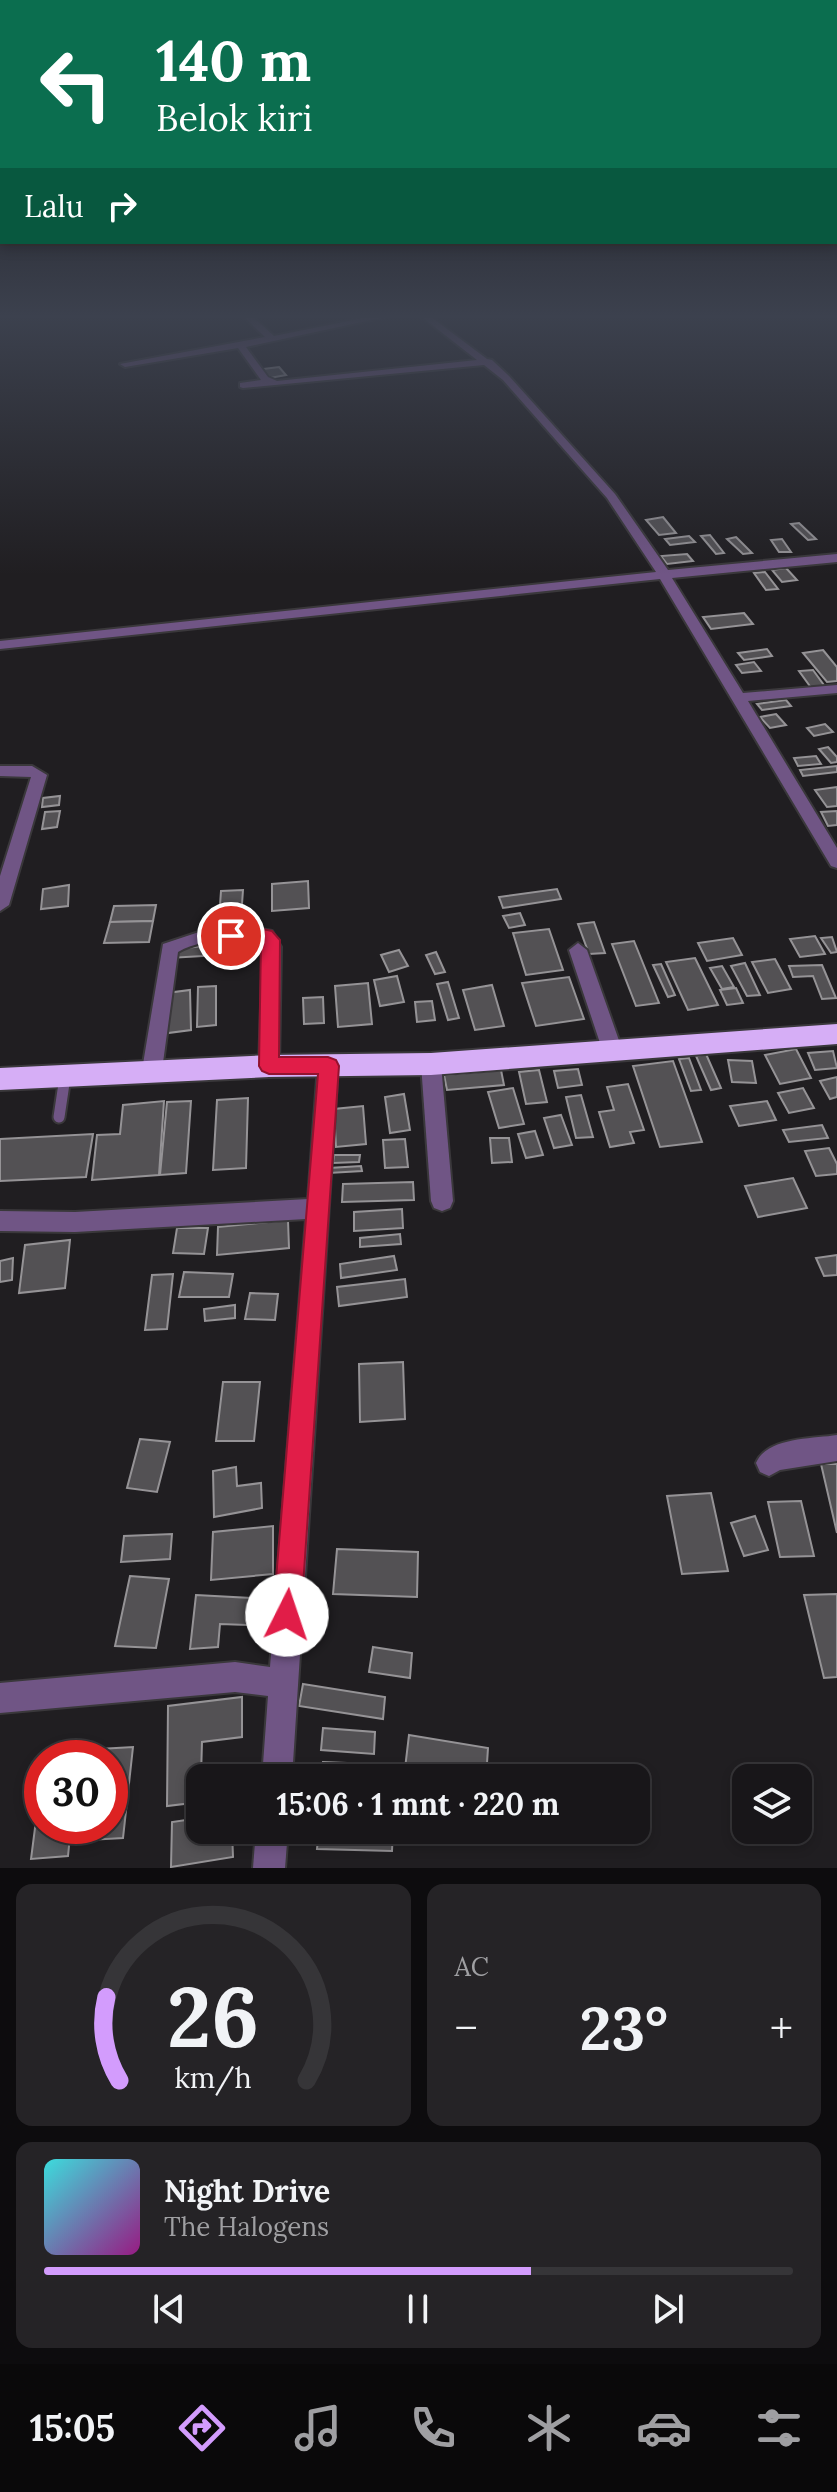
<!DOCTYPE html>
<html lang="id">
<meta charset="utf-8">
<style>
body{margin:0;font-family:Lora,serif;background:#252326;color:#f1f3f6;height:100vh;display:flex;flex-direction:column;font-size:30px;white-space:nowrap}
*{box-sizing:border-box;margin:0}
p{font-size:26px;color:#9f9fa2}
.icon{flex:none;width:44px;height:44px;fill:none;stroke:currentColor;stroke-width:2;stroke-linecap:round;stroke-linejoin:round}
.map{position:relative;height:1868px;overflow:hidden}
.drawer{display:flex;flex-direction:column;gap:16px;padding:16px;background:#0d0c0e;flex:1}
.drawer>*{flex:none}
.banner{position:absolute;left:0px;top:0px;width:838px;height:244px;box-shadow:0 4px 12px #0003,0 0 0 2px #363538;background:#0b6e4f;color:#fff;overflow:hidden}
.buttons{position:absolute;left:732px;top:1764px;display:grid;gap:16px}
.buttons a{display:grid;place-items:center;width:80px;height:80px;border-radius:16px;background:#181619;box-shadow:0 4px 12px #0003,0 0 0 2px #363538;font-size:40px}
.speed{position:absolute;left:24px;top:1740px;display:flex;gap:16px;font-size:40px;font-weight:700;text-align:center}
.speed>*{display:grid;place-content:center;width:104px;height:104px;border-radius:50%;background:#181619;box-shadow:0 4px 12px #0003,0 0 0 2px #363538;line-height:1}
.speed .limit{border:12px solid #d22;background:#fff;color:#111}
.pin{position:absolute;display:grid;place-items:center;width:68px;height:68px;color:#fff;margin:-34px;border:4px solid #fff;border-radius:50%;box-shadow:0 2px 8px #0007}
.me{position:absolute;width:88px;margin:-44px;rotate:4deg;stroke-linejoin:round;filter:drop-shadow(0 0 6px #0008)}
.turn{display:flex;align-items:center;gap:28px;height:168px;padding:0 24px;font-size:36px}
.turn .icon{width:104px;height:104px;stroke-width:2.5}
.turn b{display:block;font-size:56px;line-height:68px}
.then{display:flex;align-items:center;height:76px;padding:0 24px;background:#0003;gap:16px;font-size:30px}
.big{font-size:60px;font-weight:700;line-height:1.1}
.drawer .widget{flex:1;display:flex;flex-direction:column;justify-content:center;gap:12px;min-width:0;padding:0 28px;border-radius:16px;background:#252326}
.drawer .dial{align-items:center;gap:0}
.dial svg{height:208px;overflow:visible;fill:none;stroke:#363538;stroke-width:7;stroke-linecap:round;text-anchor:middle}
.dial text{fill:#f1f3f6;stroke:none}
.song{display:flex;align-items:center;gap:24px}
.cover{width:96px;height:96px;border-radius:12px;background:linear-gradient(135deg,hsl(180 70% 55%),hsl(310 70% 35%))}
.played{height:8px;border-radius:4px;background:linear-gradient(90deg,#d39cfd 65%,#363538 65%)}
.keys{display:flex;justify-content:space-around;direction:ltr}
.heat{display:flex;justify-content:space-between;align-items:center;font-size:44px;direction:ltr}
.drawer .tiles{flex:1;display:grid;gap:16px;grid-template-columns:1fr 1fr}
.widget:last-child{grid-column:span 2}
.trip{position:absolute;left:186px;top:1764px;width:464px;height:80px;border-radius:16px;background:#181619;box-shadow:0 4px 12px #0003,0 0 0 2px #363538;font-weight:700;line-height:80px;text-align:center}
.dock{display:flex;height:128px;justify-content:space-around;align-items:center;background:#0a090a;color:#9f9fa2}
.dock .icon{width:56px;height:56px}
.dock .selected{color:#d39cfd}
.dock b{font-size:36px;color:#f1f3f6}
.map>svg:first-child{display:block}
.building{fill:#535154;stroke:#959396;stroke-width:2}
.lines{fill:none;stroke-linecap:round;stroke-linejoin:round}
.lane-casing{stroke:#3a383b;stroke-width:15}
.street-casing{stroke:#3a383b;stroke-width:4}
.highway-casing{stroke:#3a383b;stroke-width:4}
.lane{stroke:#705585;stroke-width:11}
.street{fill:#705585;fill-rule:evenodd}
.highway{fill:#d6aef6;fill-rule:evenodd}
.route{fill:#e11d48;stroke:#92132f;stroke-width:2}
</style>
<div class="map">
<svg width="837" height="1868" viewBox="0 0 837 1868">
<rect width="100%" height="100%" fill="#201e21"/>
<g class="building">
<polygon points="279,367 286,375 270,378 263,369"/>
<polygon points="663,517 676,533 659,535 646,520"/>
<polygon points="799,523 816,539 808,540 791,524"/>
<polygon points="710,535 724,553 716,554 701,536"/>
<polygon points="689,536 695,542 670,545 665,539"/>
<polygon points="736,537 752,553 743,554 727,539"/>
<polygon points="782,539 791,552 779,552 771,540"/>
<polygon points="687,554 693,561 667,564 661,556"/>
<polygon points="786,568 797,580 782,582 772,570"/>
<polygon points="765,572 778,589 766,590 754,573"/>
<polygon points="744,613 753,624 711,629 703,617"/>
<polygon points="767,649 772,656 744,660 738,653"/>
<polygon points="823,650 837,667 837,681 827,682 803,653"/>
<polygon points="754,662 761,671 742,673 736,665"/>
<polygon points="813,670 826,688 812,689 799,671"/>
<polygon points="786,700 791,706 762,710 757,704"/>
<polygon points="776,714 786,725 770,728 760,717"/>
<polygon points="825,724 833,732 814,736 807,728"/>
<polygon points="828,747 837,757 837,762 831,763 819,749"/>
<polygon points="816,756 821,764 798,766 794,758"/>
<polygon points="837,766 837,772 803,776 800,770"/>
<polygon points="837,787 837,806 827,807 815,790"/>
<polygon points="60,796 59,805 42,807 43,798"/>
<polygon points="60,811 57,827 42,829 45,812"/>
<polygon points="837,811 837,825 828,826 821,812"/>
<polygon points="308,881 309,908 272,911 272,884"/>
<polygon points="69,885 68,906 41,909 43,889"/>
<polygon points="557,889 561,899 503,908 499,897"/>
<polygon points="243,890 241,918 219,919 221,891"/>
<polygon points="156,905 153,921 110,922 114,906"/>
<polygon points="520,913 525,925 509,928 503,916"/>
<polygon points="153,921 149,942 104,943 110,922"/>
<polygon points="594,922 605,953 589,954 578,924"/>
<polygon points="549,929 563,970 526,975 513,933"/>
<polygon points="815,936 825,954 800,957 790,939"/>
<polygon points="832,937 837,952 831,953 821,938"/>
<polygon points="733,938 742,955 707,961 698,943"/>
<polygon points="634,941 659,1003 636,1006 612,944"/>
<polygon points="220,945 220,955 169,958 170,949"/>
<polygon points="399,950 408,966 389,972 381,955"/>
<polygon points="436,952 445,972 435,974 426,955"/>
<polygon points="695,958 718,1005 688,1010 666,962"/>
<polygon points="775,959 791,989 768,993 752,962"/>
<polygon points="745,963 760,995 747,996 731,966"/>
<polygon points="661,964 675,995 668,997 653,965"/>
<polygon points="822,965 836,998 822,999 813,976 793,977 789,966"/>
<polygon points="722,966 734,987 722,989 710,968"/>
<polygon points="397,976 404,1002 380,1006 374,980"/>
<polygon points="569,977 584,1019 536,1026 522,983"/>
<polygon points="448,982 459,1018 448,1020 437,984"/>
<polygon points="368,983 372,1024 338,1027 335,986"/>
<polygon points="492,985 504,1026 475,1030 463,990"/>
<polygon points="216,986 216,1025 197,1027 198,987"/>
<polygon points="736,988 743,1003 727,1005 720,990"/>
<polygon points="190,990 191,1030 168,1033 167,993"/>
<polygon points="323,997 324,1023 304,1024 303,998"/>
<polygon points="432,1001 435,1020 417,1022 415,1002"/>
<polygon points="796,1049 811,1078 780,1084 765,1055"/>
<polygon points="833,1051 837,1068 815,1070 808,1053"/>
<polygon points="706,1054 721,1088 711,1090 696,1056"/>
<polygon points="689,1058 701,1090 691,1091 679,1059"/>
<polygon points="728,1060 752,1061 756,1083 732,1082"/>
<polygon points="673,1061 702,1142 660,1147 633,1066"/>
<polygon points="578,1069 582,1085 558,1088 554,1071"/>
<polygon points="501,1070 504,1085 447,1090 444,1075"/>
<polygon points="539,1070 547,1102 526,1104 519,1072"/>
<polygon points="837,1077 837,1097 830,1099 820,1081"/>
<polygon points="628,1084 644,1130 630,1132 634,1143 610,1147 599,1112 614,1110 607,1087"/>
<polygon points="513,1088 524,1124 499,1128 488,1092"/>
<polygon points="803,1088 814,1108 789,1113 778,1093"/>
<polygon points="404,1094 410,1130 390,1133 385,1097"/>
<polygon points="581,1095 593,1137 576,1138 566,1097"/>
<polygon points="248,1098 246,1168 213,1170 217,1100"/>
<polygon points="164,1101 159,1175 92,1180 97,1135 120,1134 123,1105"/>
<polygon points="191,1101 186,1173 160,1175 167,1102"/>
<polygon points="767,1101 776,1120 739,1126 730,1106"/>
<polygon points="363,1106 366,1144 336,1147 334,1109"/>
<polygon points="561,1115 572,1145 554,1148 544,1118"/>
<polygon points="822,1125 828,1138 789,1142 783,1130"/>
<polygon points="535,1131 543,1155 526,1158 518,1134"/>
<polygon points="93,1134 86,1177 0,1181 0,1139"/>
<polygon points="490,1138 509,1138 512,1162 492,1163"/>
<polygon points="405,1139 408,1167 385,1168 383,1140"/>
<polygon points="829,1148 837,1164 837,1174 816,1176 805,1151"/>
<polygon points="334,1155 360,1155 359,1162 333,1163"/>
<polygon points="361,1166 362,1171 329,1173 329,1168"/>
<polygon points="793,1178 807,1208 758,1217 745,1186"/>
<polygon points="413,1182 414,1200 342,1202 343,1184"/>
<polygon points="402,1209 403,1228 354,1231 354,1212"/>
<polygon points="288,1220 289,1248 217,1255 218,1227"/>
<polygon points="177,1228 208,1228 204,1254 173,1253"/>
<polygon points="400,1234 401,1244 360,1247 360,1238"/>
<polygon points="70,1240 65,1288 19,1293 25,1245"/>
<polygon points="837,1255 837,1275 824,1276 816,1258"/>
<polygon points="394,1256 397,1270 341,1278 340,1264"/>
<polygon points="13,1258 12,1280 0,1282 0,1261"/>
<polygon points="184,1272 233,1274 229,1297 179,1297"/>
<polygon points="173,1274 167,1329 145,1330 152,1275"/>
<polygon points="405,1279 407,1297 339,1306 337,1287"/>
<polygon points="250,1293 278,1294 275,1320 245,1319"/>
<polygon points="235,1305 235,1318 205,1321 204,1309"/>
<polygon points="403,1362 405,1419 360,1422 359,1364"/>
<polygon points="223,1382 260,1382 254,1441 216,1441"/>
<polygon points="140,1439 170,1442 157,1492 127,1488"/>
<polygon points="821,1464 837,1464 837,1533"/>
<polygon points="236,1467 237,1486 261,1483 262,1508 214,1517 213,1471"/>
<polygon points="711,1493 728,1571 682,1574 667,1496"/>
<polygon points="801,1501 814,1556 780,1557 768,1502"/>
<polygon points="755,1516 768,1550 744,1556 731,1523"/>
<polygon points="273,1526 273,1574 211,1580 213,1532"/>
<polygon points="172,1534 170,1559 121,1562 124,1536"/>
<polygon points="337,1549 418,1552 417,1597 333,1594"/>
<polygon points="130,1576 169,1579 156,1648 115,1646"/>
<polygon points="837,1594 837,1677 824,1678 804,1595"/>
<polygon points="196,1595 251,1598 247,1625 220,1624 218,1647 190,1649"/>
<polygon points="373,1647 412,1653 410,1678 369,1672"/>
<polygon points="303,1684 385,1697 383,1719 299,1706"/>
<polygon points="242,1697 242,1737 202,1742 201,1776 242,1771 242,1778 200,1778 200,1802 167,1806 168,1706"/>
<polygon points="323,1728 375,1732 374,1754 321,1750"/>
<polygon points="409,1735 488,1748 486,1778 404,1777"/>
<polygon points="133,1747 123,1838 89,1840 90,1826 110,1826 110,1758 98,1758 99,1749"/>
<polygon points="323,1762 395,1765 394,1778 322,1778"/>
<polygon points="42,1774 42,1826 71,1826 68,1856 31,1859"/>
<polygon points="200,1818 200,1830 232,1830 233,1857 171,1867 172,1822"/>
<polygon points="319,1830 393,1830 392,1851 317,1849"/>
</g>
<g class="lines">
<g class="lane-casing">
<polyline id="lane" points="59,1117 65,1077"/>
</g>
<g class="street-casing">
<g id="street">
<polygon points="241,314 250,314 274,336 383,314 399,314 246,347 268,377 277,381 477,360 418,314 427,314 487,359 492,360 509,376 615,494 668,570 837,554 837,562 672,578 743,693 837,685 837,693 748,701 837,848 837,868 831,866 660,579 0,649 0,641 656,572 607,498 503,380 484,365 243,388 240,387 240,383 261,380 238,348 125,367 120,364 265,337"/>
<polygon points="0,766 32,766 47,775 9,905 0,911 0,876 31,777 0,776"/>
<path d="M256,928L272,931L281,947L279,1066L276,1072L269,1074L262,1072L259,1066L263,947L260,942C234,939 201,939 178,952L162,1070L159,1076L152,1078L145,1076L142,1070L163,944L202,931Z"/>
<polygon points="578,943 587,950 622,1049 619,1055 612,1057 605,1055 602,1049 569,950"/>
<polygon points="431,1056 438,1058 441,1064 453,1201 450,1208 442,1211 434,1208 431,1201 421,1064 424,1058"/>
<polygon points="328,1058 335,1060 338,1066 292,1778 262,1778 268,1696 235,1692 0,1713 0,1683 235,1662 270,1667 306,1219 75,1232 0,1231 0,1211 75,1212 308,1199 318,1066 321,1060"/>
<path d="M837,1435V1461L780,1470L769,1476L760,1472L756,1463C767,1437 812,1439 837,1435Z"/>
<polygon points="256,1830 288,1830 285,1868 253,1868"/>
</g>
</g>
<g class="highway-casing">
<polygon id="highway" points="837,1024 837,1044 431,1075 269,1077 0,1090 0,1068 269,1055 431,1053"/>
</g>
<use href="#lane" class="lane"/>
<use href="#street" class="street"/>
<use href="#highway" class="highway"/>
</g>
<linearGradient id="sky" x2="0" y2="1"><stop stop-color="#121012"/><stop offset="0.55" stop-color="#3c414e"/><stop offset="1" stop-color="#3c414e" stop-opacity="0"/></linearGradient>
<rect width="837" height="575" fill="url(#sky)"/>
<polygon class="route" points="253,927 272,931 280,940 279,1057 328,1057 336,1060 339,1066 301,1615 297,1625 287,1630 277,1625 273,1615 318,1074 269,1074 262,1071 259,1066 261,942 231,942 221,936 231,929"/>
</svg>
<div class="buttons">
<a><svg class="icon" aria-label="layers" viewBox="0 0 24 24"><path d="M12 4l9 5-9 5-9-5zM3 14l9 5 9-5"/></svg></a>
</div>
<div class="speed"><div class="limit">30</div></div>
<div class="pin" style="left:231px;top:936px;background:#d93025"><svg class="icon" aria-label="arrive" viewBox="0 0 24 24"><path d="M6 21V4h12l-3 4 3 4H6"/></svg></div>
<svg class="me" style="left:287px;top:1615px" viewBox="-20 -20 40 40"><circle r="19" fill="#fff"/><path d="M0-13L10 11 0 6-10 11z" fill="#e11d48"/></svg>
<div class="trip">15:06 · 1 mnt · 220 m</div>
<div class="banner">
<div class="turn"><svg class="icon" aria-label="left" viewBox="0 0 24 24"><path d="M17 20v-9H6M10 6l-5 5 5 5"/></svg><div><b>140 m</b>Belok kiri</div></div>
<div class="then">Lalu<svg class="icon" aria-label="right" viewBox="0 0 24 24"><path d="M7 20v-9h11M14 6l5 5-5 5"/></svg></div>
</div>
</div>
<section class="drawer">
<div class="tiles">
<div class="widget dial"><svg viewBox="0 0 100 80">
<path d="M14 69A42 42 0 1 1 86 69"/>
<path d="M14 69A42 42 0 0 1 9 37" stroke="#d39cfd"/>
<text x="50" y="56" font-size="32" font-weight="700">26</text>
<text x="50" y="72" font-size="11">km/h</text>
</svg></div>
<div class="widget"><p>AC</p>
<div class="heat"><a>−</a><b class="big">23°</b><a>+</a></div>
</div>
<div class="widget">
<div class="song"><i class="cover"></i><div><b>Night Drive</b><p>The Halogens</p></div></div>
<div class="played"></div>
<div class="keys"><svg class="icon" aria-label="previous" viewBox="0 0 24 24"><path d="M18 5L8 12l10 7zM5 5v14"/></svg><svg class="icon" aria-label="pause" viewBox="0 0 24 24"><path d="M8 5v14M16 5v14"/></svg><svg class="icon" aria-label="next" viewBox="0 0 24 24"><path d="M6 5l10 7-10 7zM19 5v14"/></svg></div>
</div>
</div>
</section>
<nav class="dock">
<b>15:05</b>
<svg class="icon selected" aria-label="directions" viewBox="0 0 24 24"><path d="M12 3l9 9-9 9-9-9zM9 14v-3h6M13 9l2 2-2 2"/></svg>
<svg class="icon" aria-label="music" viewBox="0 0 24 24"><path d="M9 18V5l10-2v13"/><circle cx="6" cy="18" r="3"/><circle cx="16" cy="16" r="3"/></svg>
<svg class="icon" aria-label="phone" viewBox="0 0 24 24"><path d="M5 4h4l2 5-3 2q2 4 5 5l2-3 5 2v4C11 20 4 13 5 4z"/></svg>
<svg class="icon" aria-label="climate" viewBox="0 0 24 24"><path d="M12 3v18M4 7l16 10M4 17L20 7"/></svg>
<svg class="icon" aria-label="car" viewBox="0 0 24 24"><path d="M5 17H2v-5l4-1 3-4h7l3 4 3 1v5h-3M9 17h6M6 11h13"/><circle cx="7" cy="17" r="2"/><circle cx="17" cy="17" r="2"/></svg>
<svg class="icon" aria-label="filters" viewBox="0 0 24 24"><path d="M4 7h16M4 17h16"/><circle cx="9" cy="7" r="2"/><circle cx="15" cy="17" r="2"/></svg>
</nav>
